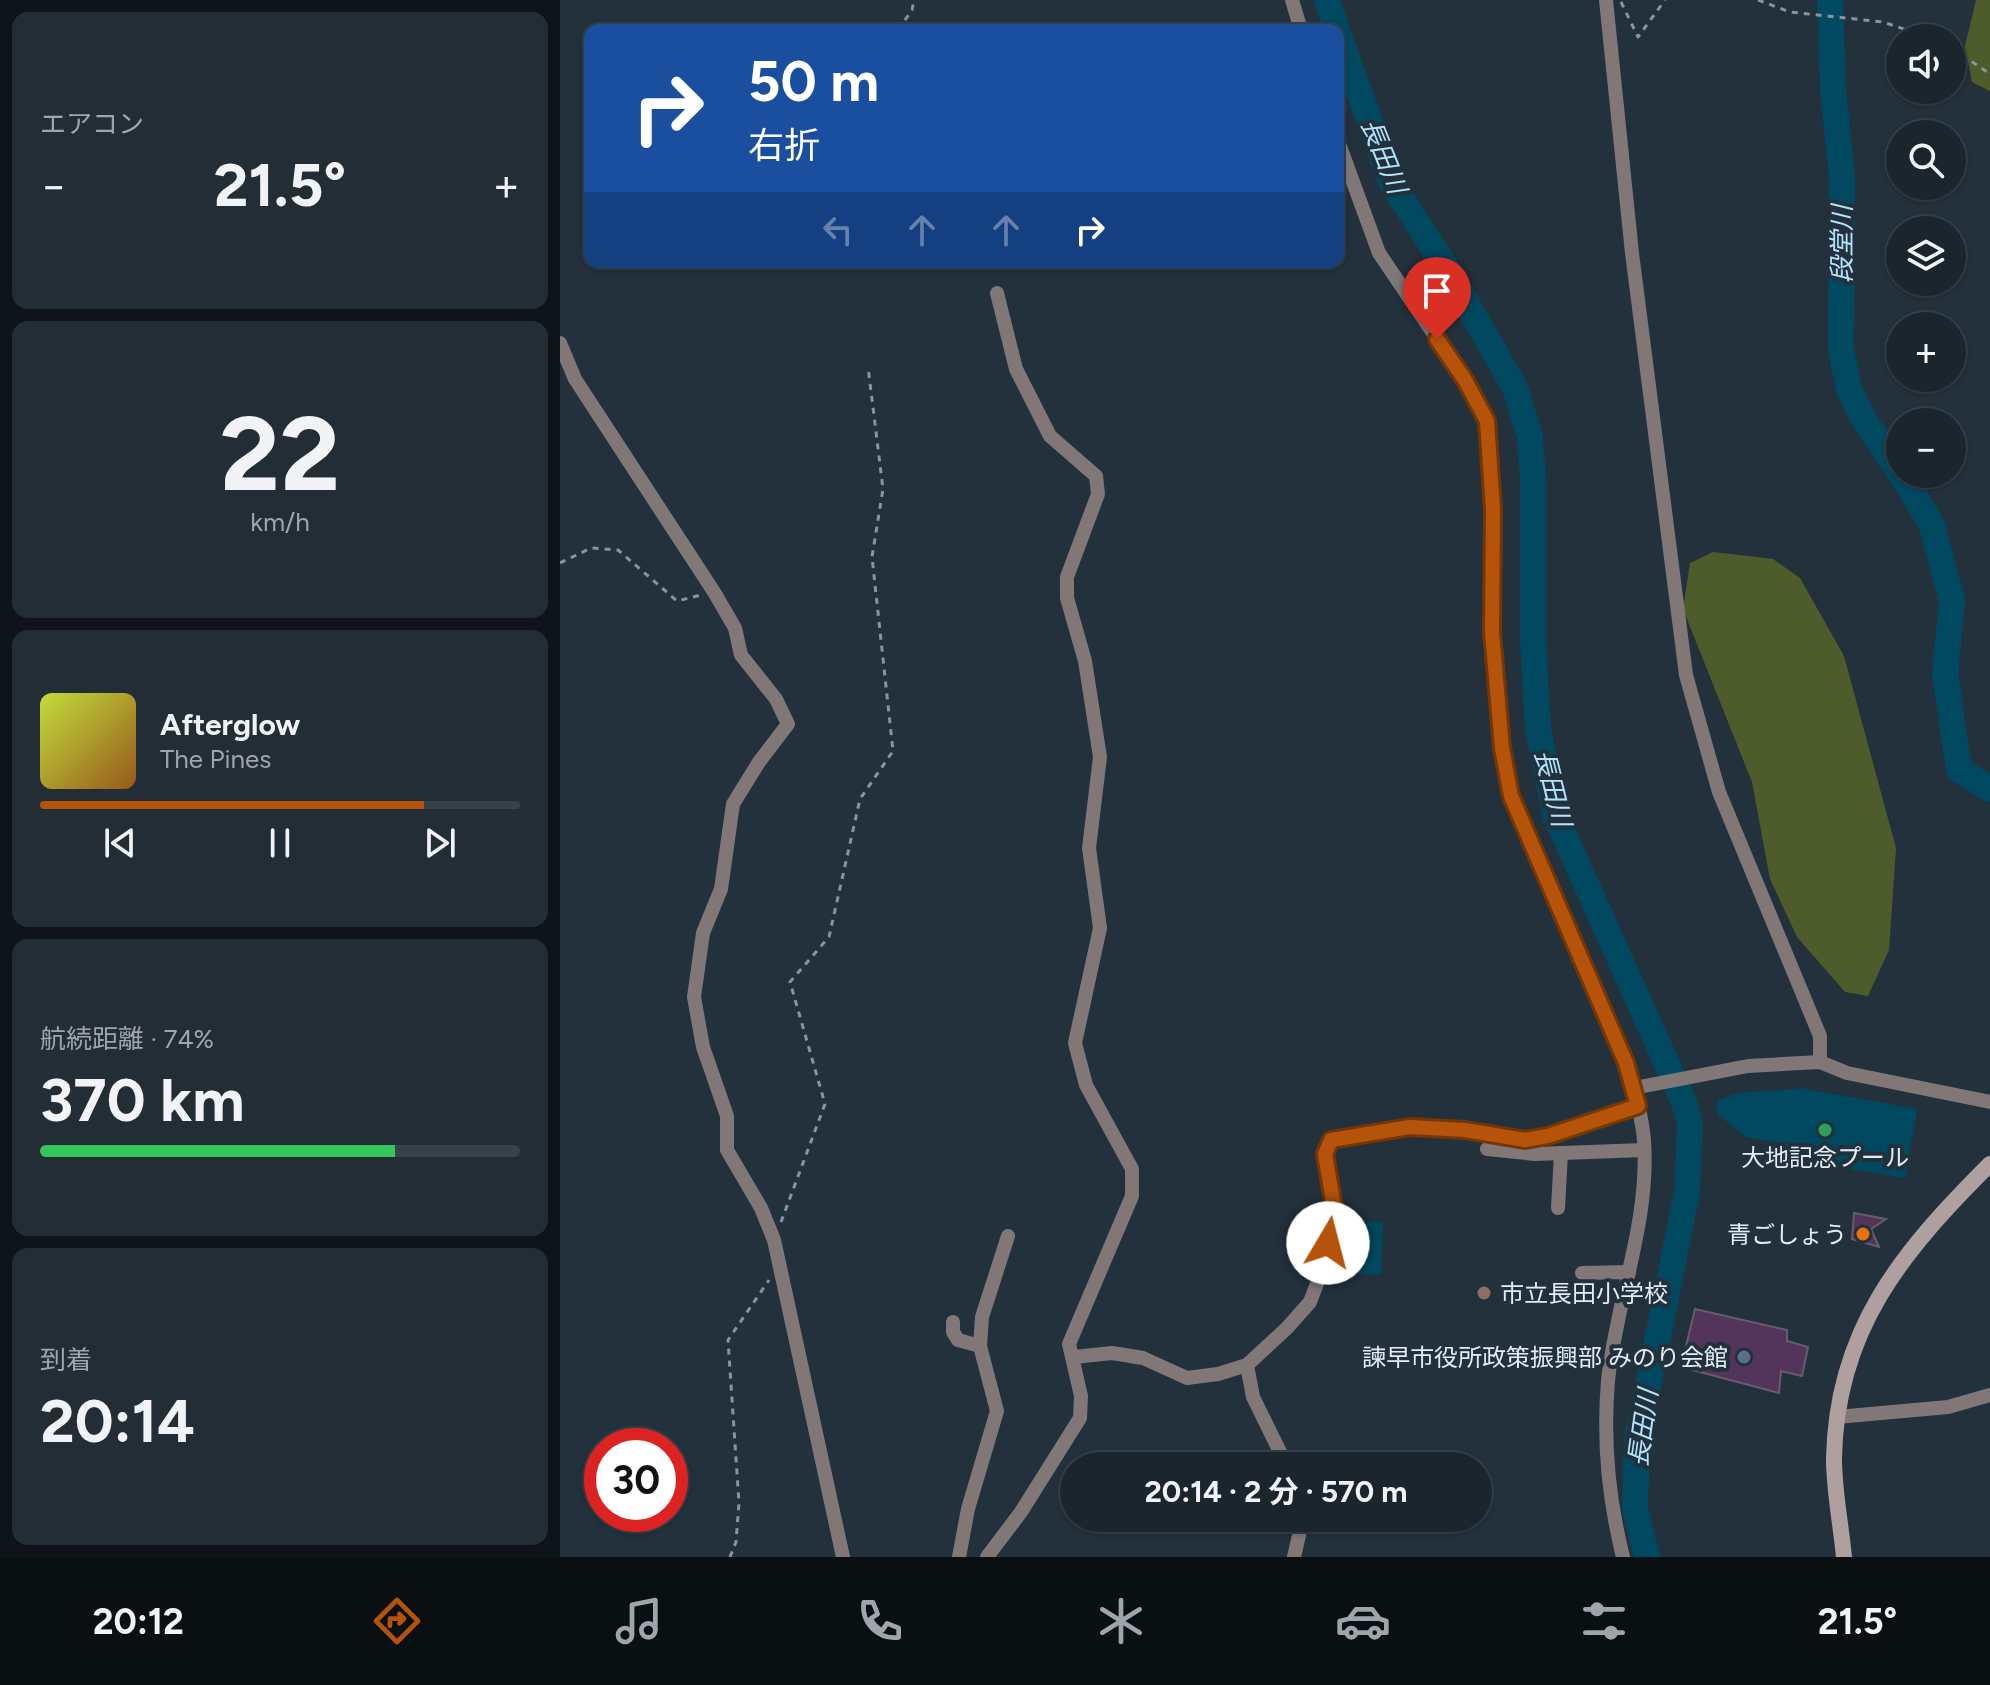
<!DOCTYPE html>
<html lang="ja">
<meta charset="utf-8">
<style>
body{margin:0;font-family:Figtree,"Noto Sans JP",sans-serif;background:#232d36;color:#f1f3f6;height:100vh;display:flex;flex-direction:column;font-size:30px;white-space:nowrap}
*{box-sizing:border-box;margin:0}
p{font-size:26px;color:#9fa5aa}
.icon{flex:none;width:44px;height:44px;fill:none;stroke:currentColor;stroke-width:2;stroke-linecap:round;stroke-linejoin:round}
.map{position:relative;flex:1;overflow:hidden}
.side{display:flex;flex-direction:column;gap:12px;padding:12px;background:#0e1419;width:560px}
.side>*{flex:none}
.guide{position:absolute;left:24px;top:24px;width:760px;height:244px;border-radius:16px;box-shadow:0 2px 6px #0004,0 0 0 2px #38424a;background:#1a4fa0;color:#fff;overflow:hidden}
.controls{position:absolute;left:1326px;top:24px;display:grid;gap:16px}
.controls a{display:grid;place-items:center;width:80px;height:80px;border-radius:50%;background:#1a252e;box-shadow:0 2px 6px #0004,0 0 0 2px #38424a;font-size:40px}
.speed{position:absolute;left:24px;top:1428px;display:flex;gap:16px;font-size:40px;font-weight:700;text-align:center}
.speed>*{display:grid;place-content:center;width:104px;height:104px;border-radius:50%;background:#1a252e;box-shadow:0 2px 6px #0004,0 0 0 2px #38424a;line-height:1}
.speed .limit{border:12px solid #d22;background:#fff;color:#111}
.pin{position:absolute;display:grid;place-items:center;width:68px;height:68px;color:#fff;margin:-82px -34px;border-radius:50% 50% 50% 0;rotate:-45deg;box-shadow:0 0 8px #0007}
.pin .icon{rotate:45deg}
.me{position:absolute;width:88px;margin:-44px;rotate:8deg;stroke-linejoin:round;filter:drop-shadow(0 0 6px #0008)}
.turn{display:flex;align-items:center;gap:28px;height:168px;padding:0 32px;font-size:36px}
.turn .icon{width:104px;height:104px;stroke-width:2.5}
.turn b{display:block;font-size:56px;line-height:68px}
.lanes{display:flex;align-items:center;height:76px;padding:0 32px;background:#0003;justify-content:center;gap:40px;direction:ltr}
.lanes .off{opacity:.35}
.big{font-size:60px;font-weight:700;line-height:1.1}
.side .tile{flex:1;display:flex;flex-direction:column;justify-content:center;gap:12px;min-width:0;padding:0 28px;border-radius:16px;background:#232d36}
.side .dial{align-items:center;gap:0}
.dial b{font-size:104px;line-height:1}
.song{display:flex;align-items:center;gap:24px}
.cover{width:96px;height:96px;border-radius:12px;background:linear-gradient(135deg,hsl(70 70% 55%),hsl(30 70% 35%))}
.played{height:8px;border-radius:4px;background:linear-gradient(90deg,#b45309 80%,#38424a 80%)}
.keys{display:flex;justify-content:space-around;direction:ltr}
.heat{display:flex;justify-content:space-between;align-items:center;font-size:44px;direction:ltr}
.charge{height:12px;border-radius:6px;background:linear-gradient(90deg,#34c759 74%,#38424a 0)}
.trip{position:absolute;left:500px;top:1452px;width:432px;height:80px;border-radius:40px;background:#1a252e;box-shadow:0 2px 6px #0004,0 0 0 2px #38424a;font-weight:700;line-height:80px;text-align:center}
.menu{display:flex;height:128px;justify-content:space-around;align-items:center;background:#0a0f12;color:#9fa5aa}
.menu .icon{width:56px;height:56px}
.menu .active{color:#b45309}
.menu b{font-size:36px;color:#f1f3f6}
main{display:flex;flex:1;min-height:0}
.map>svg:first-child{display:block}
.forest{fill:#4e5c2b}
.water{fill:#004961}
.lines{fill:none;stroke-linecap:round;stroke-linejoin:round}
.river{stroke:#004961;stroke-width:26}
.building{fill:#53355b;stroke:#685c6c;stroke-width:2}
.path{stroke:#88949e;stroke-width:3;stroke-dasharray:6 6;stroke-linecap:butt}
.minor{stroke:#817777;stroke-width:14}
.secondary{stroke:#af9f9f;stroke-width:16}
.route-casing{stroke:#753606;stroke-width:20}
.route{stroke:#b45309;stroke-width:14}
.leisure-dot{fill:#2e9e5b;stroke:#23313d;stroke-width:3}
.food-dot{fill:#e8710a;stroke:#23313d;stroke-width:3}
.education-dot{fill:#8d6e63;stroke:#23313d;stroke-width:3}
.service-dot{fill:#5c6f8a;stroke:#23313d;stroke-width:3}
.labels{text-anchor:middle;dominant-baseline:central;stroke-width:8;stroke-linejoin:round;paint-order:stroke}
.poi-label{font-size:24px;fill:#e3ecf4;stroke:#23313d;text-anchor:end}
.water-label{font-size:26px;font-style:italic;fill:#b1e4fc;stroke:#23313d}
</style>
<main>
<section class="side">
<div class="tile"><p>エアコン</p>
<div class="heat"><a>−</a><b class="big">21.5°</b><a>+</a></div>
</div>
<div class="tile dial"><b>22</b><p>km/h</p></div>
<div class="tile">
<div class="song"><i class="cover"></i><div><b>Afterglow</b><p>The Pines</p></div></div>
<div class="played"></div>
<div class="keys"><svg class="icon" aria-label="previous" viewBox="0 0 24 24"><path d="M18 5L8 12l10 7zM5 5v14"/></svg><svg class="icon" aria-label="pause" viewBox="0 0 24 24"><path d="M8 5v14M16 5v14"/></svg><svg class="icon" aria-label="next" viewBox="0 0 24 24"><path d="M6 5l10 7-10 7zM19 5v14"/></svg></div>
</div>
<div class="tile"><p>航続距離 · 74%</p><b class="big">370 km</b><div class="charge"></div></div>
<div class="tile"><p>到着</p><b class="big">20:14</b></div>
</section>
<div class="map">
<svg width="1430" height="1557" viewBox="0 0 1430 1557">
<rect width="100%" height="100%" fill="#23313d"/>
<g class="forest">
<polygon points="1416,0 1430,0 1430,91 1412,82 1405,46"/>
<polygon points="1153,552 1213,559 1240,578 1284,656 1336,848 1329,950 1308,996 1285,992 1237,937 1210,879 1192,782 1123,609 1130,563"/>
</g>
<g class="water">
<path d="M1241,1088L1357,1109L1345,1178L1220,1158L1218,1143L1186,1137L1157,1114V1101C1184,1087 1212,1093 1241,1088Z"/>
<polygon points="795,1221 823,1222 821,1275 792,1273"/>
</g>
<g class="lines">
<g class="river">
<polyline points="767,0 777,30"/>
<polyline points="1270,0 1273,90 1282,177 1281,350 1289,389 1303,418 1340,473"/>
<polyline points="778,33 832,184 886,267 955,388 970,437 973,478 973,641 978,729 996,817 1124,1102 1130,1123 1127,1192 1077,1441 1075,1509 1087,1557"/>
<polyline points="1341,474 1371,523 1392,600 1385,674 1399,770 1430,789"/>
</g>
</g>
<g class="building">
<polygon points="1294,1213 1326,1219 1311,1229 1319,1247 1292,1239"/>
<polygon points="1135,1309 1227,1330 1227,1341 1248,1347 1242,1376 1221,1371 1219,1393 1121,1367"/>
</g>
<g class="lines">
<g class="path">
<polyline points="1198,0 1230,12 1323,22 1371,38"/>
<polyline points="1061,2 1078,37 1105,0"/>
<polyline points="338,30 352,10 354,0"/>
<polyline points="1392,48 1430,74"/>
<polyline points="0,563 31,548 58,550 117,601 141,595"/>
<polyline points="221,1222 265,1104 230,982 269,937 300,799 333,751 312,557 323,489 308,367"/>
<polyline points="170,1557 176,1542 179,1503 168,1340 209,1280"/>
</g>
<g class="minor">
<polyline points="732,0 741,30"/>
<polyline points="1046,0 1072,253 1126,675 1159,792 1260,1036 1260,1062"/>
<path d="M778,141L819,253L905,380L927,421L933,509L932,632L942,748L951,796L1066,1063C1074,1088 1082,1115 1084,1140C1090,1223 1056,1300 1048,1381C1043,1439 1049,1501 1063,1557"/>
<polyline points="0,343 15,379 154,592 175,628 181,655 216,699 228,724 199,762 173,804 161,889 143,933 134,997 143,1047 167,1116 167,1150 201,1208 214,1240 283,1557"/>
<polyline points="1074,1088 1188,1066 1260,1062 1287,1073 1430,1102"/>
<polyline points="927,1149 975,1154 1084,1150"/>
<polyline points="998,1208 1001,1153"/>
<polyline points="1022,1273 1069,1272"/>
<polyline points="393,1322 393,1332 398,1340 420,1346"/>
<polyline points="514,1357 552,1353 583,1358 627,1378 658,1374 687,1365 727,1328 750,1302 761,1273 775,1213 765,1154 771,1140 850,1127 905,1130 965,1140 988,1136 1078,1106"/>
<polyline points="687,1365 693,1397 727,1466"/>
<polyline points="1277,1417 1388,1407 1430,1395"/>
<polyline points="399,1557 408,1509 437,1411 420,1346 422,1317 448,1236"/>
<polyline points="427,1557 461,1512 520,1418 521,1396 509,1344 572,1196 572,1169 526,1085 515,1043 540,928 529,848 540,757 525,661 507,598 507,577 538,494 536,476 490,436 456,369 437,293"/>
<polyline points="734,1557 743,1518"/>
</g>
<path class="secondary" d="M1284,1557C1281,1525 1274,1491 1274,1459C1276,1329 1343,1251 1430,1164"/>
</g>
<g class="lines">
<g class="route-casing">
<polyline id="route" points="768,1243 775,1213 765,1154 771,1140 850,1127 905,1130 965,1140 988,1136 1078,1106 1066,1063 951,796 942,748 932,632 933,509 927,421 905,380 877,339"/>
</g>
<use href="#route" class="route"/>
</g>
<circle class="leisure-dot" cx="1265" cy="1130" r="8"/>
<circle class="food-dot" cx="1303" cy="1234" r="8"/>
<circle class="education-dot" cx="924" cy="1293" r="8"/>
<circle class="service-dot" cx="1184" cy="1357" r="8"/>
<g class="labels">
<g class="poi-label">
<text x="1265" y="1157" text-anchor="middle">大地記念プール</text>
<text x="1287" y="1234">青ごしょう</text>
<text x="940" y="1293" text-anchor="start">市立長田小学校</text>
<text x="1168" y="1357">諫早市役所政策振興部 みのり会館</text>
</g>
<g class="water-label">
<text transform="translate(824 156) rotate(68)">長田川</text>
<text transform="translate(1282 244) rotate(-90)">段堂川</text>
<text transform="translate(993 788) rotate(76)">長田川</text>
<text transform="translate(1083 1428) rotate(-82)">長田川</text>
</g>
</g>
</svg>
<div class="controls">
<a><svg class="icon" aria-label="sound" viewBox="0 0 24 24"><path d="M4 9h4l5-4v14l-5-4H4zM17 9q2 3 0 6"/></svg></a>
<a><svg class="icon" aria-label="search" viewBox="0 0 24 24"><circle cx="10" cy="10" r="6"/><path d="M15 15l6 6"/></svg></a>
<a><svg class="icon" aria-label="layers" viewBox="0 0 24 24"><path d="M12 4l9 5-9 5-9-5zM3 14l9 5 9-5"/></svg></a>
<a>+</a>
<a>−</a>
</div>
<div class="speed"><div class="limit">30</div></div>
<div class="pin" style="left:877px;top:339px;background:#d93025"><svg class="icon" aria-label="arrive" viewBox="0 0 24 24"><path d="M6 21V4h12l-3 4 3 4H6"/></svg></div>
<svg class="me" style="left:768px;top:1243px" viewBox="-20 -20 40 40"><circle r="19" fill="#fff"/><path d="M0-13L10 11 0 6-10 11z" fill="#b45309"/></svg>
<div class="trip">20:14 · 2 分 · 570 m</div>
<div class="guide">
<div class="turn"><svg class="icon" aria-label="right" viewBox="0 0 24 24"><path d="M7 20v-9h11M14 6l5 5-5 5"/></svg><div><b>50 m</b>右折</div></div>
<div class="lanes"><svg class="icon off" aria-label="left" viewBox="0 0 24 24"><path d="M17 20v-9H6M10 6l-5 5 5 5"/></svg><svg class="icon off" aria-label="ahead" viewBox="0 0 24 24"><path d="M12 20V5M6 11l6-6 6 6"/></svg><svg class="icon off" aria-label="ahead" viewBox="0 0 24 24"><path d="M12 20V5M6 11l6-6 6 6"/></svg><svg class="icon" aria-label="right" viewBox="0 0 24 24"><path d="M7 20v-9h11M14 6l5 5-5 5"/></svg></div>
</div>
</div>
</main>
<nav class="menu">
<b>20:12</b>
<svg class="icon active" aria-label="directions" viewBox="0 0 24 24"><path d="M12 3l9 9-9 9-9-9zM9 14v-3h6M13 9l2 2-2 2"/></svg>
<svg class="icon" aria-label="music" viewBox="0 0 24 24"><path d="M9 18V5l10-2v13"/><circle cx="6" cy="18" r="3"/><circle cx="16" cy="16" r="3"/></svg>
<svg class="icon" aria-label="phone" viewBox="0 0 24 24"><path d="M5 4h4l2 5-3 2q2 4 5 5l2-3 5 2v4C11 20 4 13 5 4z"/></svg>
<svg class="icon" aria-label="climate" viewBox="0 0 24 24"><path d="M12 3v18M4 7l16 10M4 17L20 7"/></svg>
<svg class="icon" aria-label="car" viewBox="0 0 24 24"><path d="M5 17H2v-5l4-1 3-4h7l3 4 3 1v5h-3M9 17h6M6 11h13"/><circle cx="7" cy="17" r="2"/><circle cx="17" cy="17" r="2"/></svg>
<svg class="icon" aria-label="filters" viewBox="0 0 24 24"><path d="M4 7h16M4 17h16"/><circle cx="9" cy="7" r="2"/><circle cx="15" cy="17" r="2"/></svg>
<b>21.5°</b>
</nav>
